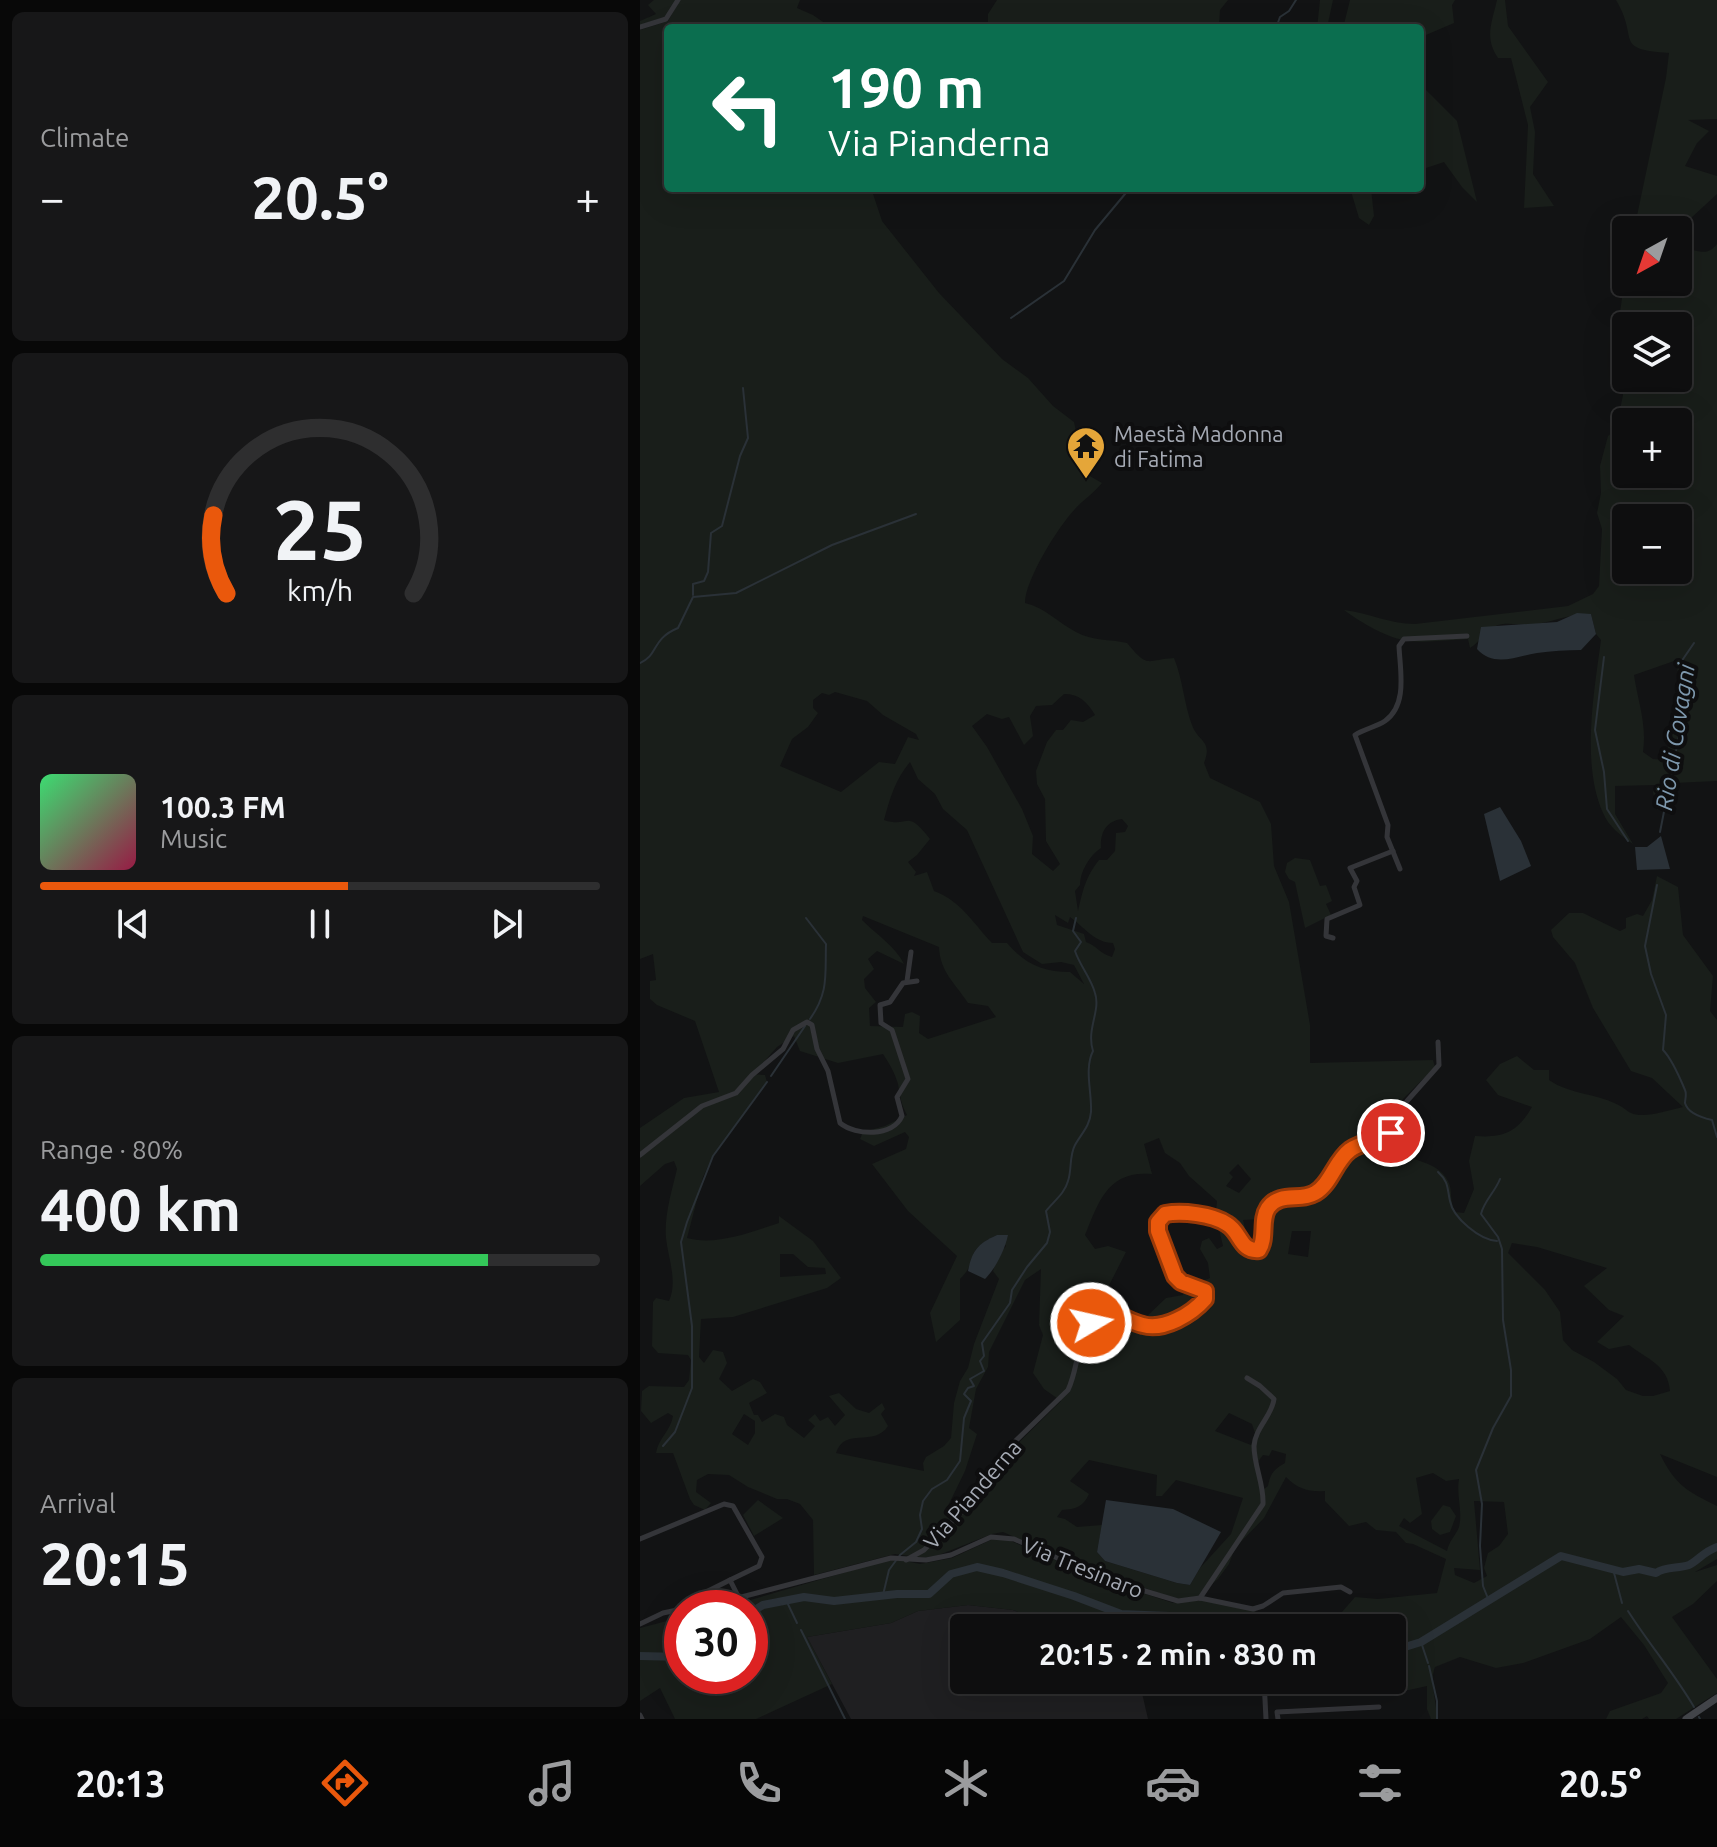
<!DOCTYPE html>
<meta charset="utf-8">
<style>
body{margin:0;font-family:Ubuntu,sans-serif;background:#171718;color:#f1f3f6;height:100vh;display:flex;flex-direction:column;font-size:30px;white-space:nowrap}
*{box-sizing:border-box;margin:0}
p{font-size:26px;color:#9b9c9e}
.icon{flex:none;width:44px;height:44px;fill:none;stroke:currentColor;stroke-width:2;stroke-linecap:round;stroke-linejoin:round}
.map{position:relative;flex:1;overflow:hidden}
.details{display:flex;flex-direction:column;gap:12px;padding:12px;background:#080808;width:640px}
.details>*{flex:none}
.hud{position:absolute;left:24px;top:24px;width:760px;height:168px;border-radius:8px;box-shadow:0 8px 32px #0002,0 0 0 2px #2e2e2f;background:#0b6e4f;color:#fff;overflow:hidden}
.needle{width:52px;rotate:220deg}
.fabs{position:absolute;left:972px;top:216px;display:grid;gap:16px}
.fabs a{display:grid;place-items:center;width:80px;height:80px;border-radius:8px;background:#0e0e0f;box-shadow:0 8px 32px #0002,0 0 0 2px #2e2e2f;font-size:40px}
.speed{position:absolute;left:24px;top:1590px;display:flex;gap:16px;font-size:40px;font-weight:700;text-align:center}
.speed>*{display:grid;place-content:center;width:104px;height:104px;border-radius:50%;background:#0e0e0f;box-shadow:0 8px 32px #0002,0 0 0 2px #2e2e2f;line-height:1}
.speed .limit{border:12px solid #d22;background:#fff;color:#111}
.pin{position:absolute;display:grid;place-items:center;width:68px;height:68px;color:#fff;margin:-34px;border:4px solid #fff;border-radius:50%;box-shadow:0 2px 8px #0007}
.me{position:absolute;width:88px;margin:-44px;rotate:81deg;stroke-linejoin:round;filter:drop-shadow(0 0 6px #0008)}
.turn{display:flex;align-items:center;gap:28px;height:168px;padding:0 32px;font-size:36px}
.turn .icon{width:104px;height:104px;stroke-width:2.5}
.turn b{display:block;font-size:56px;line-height:68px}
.big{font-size:60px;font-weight:600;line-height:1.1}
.details .widget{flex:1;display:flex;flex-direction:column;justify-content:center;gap:12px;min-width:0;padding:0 28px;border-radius:12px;background:#171718}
.details .dial{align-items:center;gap:0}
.dial svg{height:208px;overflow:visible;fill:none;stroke:#2e2e2f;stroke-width:7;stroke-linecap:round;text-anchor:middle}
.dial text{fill:#f1f3f6;stroke:none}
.song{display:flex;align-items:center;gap:24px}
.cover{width:96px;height:96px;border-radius:12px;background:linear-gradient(135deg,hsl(140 70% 55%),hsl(340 70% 35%))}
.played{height:8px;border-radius:4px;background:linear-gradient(90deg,#ea580c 55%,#2e2e2f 55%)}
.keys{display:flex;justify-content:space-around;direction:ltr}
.heat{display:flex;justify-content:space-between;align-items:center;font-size:44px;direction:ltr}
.charge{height:12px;border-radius:6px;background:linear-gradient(90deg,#34c759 80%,#2e2e2f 0)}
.trip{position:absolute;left:310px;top:1614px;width:456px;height:80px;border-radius:8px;background:#0e0e0f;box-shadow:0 8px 32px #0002,0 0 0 2px #2e2e2f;font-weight:600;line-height:80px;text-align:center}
.dock{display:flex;height:128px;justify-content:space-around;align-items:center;background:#060606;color:#9b9c9e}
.dock .icon{width:56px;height:56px}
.dock .selected{color:#ea580c}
.dock b{font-size:36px;color:#f1f3f6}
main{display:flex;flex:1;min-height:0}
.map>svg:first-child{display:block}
.built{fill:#1f1f21}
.green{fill:#191e1a;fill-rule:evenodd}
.water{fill:#2a3137}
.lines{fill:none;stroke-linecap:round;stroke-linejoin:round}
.stream{stroke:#2a3137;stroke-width:2}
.river{stroke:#2a3137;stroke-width:8}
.street{stroke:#343539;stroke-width:5}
.secondary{stroke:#424449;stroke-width:7}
.route-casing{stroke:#983908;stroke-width:20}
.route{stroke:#ea580c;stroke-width:14}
.labels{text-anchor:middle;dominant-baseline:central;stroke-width:8;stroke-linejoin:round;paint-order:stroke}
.poi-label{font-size:22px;fill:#a5aab4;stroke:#0e0e0f;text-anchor:start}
.street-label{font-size:22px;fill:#a5aab4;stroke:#0e0e0f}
.water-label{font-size:24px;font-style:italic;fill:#7e98ad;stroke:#0e0e0f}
</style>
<main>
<section class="details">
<div class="widget"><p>Climate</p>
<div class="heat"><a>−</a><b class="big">20.5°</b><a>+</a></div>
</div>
<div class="widget dial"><svg viewBox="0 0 100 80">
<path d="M14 69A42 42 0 1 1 86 69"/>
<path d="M14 69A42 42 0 0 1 9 39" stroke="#ea580c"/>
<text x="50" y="56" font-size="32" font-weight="700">25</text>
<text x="50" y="72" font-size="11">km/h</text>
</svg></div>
<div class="widget">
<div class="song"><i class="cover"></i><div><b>100.3 FM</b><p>Music</p></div></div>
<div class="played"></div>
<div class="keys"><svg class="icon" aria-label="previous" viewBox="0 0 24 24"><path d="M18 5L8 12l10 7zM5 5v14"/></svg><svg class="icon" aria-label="pause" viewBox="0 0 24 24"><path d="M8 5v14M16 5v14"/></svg><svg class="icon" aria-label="next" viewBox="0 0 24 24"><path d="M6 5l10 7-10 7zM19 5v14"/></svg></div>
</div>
<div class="widget"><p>Range · 80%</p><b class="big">400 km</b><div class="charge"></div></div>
<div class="widget"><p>Arrival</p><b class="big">20:15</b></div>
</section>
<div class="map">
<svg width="1077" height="1719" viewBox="0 0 1077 1719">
<rect width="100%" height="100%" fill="#121314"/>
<polygon class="built" points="328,1605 373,1610 416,1628 324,1628 324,1680 499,1680 508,1719 211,1719 167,1637 251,1623 278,1611"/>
<g class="green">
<polygon points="14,0 39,0 27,16 0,25 0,21 16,14 8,5"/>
<path d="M40,0H160L157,8L173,15L189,26V28H28V188H231L242,221L299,293L362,359L388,378L413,406L434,422L443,465L448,475L462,483C454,493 443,500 435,509C418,527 385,580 385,603C406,608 417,622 436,632C453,641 469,639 487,643C509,669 505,660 534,658C543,680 544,704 552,725C558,742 573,740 564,763L570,778L620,802L631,824L634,866L649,902L670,1025V1063L793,1060L795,1067L763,1099L752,1129L745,1135L722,1140L707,1148L674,1190L632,1200L625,1208L621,1219L603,1220L609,1245L625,1249L626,1213L636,1201L693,1187C704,1169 707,1153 731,1154L739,1145C760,1160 797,1158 808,1181C813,1190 809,1200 815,1212L824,1213L834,1189L829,1161L835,1136C863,1138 877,1133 892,1107L858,1095L846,1080L860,1064L877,1056L894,1070H909V1080C930,1095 959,1093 982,1107C988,1111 990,1114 999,1115C1013,1116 1029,1110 1043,1107L1012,1078L991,1071L953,1008L935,963L913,937L911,930L929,913H943L980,931L986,928V918L997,914L1003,916L1012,900L1017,876L1038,887L1043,935L1073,976L1070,1011L1077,1020V1477L1020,1454C1035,1485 1047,1491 1077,1506V1559L1055,1572L1077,1565V1581L1053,1604L1032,1617L1077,1679V1693L1036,1719H1009L1007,1716L1002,1719H966L970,1711L1021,1693L1028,1683L1004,1645L981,1617L950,1639L883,1663L856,1668L820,1657L795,1667C789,1682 797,1702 797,1719H791L787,1709V1686L769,1690H669L630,1680H752V1628H416L373,1610L328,1605L278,1611L251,1623L167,1637L192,1684L116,1719H35L20,1688L0,1701V1628L42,1617V1676H110V1608H83L244,1561L260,1560L280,1564L312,1558L353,1539H366L463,1580L533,1603L562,1600L610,1609L631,1618L647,1619L702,1612L715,1597L738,1599L797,1593L806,1559L773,1544L766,1543L756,1532L736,1530L726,1522L709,1526L685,1501V1491C668,1492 658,1489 646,1477L624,1518L595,1548L589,1564L578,1579L558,1596L542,1599L531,1597L452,1570L363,1532L352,1534L299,1555L285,1558L255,1554L174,1575L173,1520L160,1504L147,1499H137L108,1487L89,1475L68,1474L57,1480L56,1492L71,1503L65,1510L54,1505L50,1499L33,1453H16C18,1439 31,1430 33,1416L28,1413L11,1423L1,1411L2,1391L9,1386L44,1387L49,1380L51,1360L48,1355L18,1353L12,1346L13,1302L16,1298L29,1301C38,1281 28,1258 26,1238C24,1216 32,1190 37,1169L34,1161L25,1164L0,1186V1128L44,1098L79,1092L55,1021L17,1005L10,999V981L16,980L13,954L0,959V30L28,21ZM195,692L227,701L243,715L276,734L279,740L268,737L255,764L239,762L201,792L140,766L152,739L168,727L178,713L173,708V700L182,693L189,695ZM424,694C440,694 447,702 455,715L443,722L431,720L423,730H416L407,742L396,771L397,784L405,799L406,841L420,864L413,871L392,854L393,836L382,809L347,747L332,726L347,714L362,719L369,717L384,745L393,736L390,716L396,706L412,705ZM270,762L278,779L295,794L303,809L327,830L383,952L402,964L421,962L434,965L444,984L430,972C403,972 385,964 367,943H352C333,923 321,901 294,891L287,872L274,876L276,872L268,862L277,855L290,839C265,807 270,829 244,820C250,798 255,780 270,762ZM482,819L488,826L485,832L476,833L475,851L467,860H459C445,878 443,890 438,911L435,891L440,885C440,872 449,856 461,848C460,833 466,821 482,819ZM415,915L428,923L430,917C444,927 455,943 473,943L475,949L472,957C460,954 456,945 446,942L444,934L417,925ZM223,916L299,947C300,972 315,983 328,1003L348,1006L356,1017L288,1039L279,1033L280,1016L272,1012L265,1014L263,1027L230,1026L229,1008L236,1002L225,988L224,979L234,969L228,959L237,951L264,964C256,947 236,934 222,920ZM154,1036L160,1051L198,1063L243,1054C249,1063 255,1073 258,1084C260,1096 261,1104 267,1115L245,1126L223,1132L220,1139L234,1146L265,1132L269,1137L266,1149L232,1164L268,1211L317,1256L290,1313L296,1342L320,1320V1279C340,1260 321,1252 357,1235L366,1246L357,1258L353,1271L359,1279L334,1344L328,1368L320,1381L314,1403L311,1438L304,1446L286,1457L283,1463L284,1471L196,1453C205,1426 234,1448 248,1426L241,1414L245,1409L242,1403L229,1413L216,1409L199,1393L189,1396L205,1415L195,1426L188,1417L180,1421L175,1414L168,1420L175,1426L164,1438L147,1425L144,1417L135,1414L122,1422L118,1415H114L109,1403L127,1393L120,1382L113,1379L92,1391L79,1379L87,1363L83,1352L73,1350L64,1363L59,1357L61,1319L93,1317L187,1288L201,1278L173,1241L139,1216V1223C111,1232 76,1246 47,1238L63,1177L73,1156L127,1082L125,1075L113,1074L137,1047ZM519,1138L525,1153L540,1163L549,1176L577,1201L576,1212H562L579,1229L583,1246L577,1249L569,1238L562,1241L560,1249L568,1263L570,1278L563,1281L542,1275L533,1281L546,1289L543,1295L526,1298L504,1319L469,1308L456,1311L486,1252L468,1246L455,1249L445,1235C459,1201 468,1170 512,1174L504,1144ZM598,1164L611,1179L599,1193L586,1186L593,1177L589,1173ZM652,1231H671L668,1257L648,1254ZM872,1243L897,1247L967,1268L944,1286L969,1310L984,1316L957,1342L969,1349L989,1345C1007,1359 1028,1365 1030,1391L1013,1396H1003L986,1390L977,1379L954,1362L932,1350L923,1340L920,1312L905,1290L868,1253ZM140,1254H153L168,1267L185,1268L186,1274L140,1277ZM401,1269L399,1325L403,1335L393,1373L404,1389L421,1401L359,1462L332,1505L294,1544L290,1541L320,1509L313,1512L306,1510L325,1471L337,1434L329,1428L336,1389L348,1367L349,1352L385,1280ZM589,1413L612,1424L615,1433L611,1445L575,1431ZM104,1414L115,1421V1433L108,1445L92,1434ZM632,1450L646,1454L645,1463C634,1469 630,1474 628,1486L624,1489L617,1463L623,1455L629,1456ZM449,1460L517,1475L516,1496H522L536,1480L603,1498L591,1534L560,1568L550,1585L537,1583L465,1561L457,1552L462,1525L437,1527L425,1519L417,1517L422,1510C436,1509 443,1507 449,1494L430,1481ZM793,1473L806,1481L819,1479C816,1495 823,1511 819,1527C816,1535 809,1541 807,1551L759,1526L764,1518L770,1523L782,1514L776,1478ZM834,1501L864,1502L868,1534L859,1546L848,1553L844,1568L847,1576L834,1583L815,1575L814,1568L840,1570Z"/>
<polygon points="357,0 588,0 580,10 579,26 581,28 503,28 494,24 492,28 348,28 348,14"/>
<polygon points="680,0 693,0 687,28 677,28"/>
<polygon points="710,0 815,0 812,5 814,23 786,35 780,35 780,28 703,28"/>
<path d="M857,0H865L868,26L908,82L890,107L895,132L893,174L914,206L884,208L888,125L871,58H858C844,38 852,22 857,0Z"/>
<path d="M976,0H1077V119L1048,120L1069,131L1057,143L1045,166L1077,176V194L1038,230H994L1026,78L1029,53C972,49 1000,40 976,0Z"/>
<polygon points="780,84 817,121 837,202 822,187 804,162 780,170"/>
<polygon points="710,188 731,188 734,216 729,225 719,218"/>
<path d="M1038,235L1050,238L1053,250C1064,253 1070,253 1077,244V781L1034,783L1025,808L1017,810L1013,792L1016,785L975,786V814L993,844C981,836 969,827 963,813C941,764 954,692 961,640L956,634L951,614C930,613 911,623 890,625C880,625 867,622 858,625C847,629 839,643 830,648L828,639C809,640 787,643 769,641C746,638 722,623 704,610C730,613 749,624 775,624L928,606L953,594L959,586L962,529L957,513L961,493L960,466L968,436L976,429L983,395L978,374L977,335L986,268V282H1038ZM986,326H1038V378H986ZM986,422H1038V474H986ZM986,518H1038V570H986ZM1037,660C1039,686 1035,690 1032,713C1029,729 1031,744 1025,760L1013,759L1003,752C1007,724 998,702 994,675Z"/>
<polygon points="655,858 670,860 680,886 686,885 692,901 686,904 691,915 665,928 655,882 649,879 645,872 647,863"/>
<polygon points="118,1500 143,1518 114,1536 103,1515"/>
<polygon points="803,1505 810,1507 816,1516 810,1532 800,1535 792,1529 791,1521"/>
</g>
<g class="water">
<path d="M937,613L951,614L956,634L941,650C927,650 911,651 897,653C876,656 854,668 837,649L841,627L917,622Z"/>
<polygon points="860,807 881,841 891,866 860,881 844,814"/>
<polygon points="1021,836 1030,869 997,870 995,847 1007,847"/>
<path d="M357,1235H368C365,1250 355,1269 345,1279L328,1271C332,1251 337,1244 357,1235Z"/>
<polygon points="466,1500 533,1509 581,1532 550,1585 537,1583 465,1561 457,1552"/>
</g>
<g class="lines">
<g class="stream">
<polyline points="636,28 640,17 649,11 656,0"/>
<polyline points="371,318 424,281 455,230 490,188"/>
<polyline points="53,595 53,584 64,581 68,572 71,533 82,526 100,456 108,438 103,388"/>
<polyline points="964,657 955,730 964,772 967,809 988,841"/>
<path d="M0,663C19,655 11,639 38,628L53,597L96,593L192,545L276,514"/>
<polyline points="1020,832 1044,710 1041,662 1054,643"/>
<path d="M1017,885L1005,946L1011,974L1026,1015L1023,1050C1032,1059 1040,1078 1045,1090C1047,1094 1045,1099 1045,1103C1048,1114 1063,1118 1072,1120L1077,1137"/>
<path d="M166,918L186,944C185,975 189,992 170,1019"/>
<polyline points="131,1076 165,1026"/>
<path d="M798,1172C809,1182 807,1188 810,1201C813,1218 840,1240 857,1241"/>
<polyline points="23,1446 35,1432 52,1388 52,1326 41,1242 47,1222 73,1156 127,1082"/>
<polyline points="973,1569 982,1603"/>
<path d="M243,1595L249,1570L260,1555L276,1542L282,1529L280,1515L283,1501L292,1489L307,1480L320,1461L324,1418L331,1401L324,1394L328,1388L334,1386L330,1379L344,1371L340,1361L344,1356L342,1343L370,1303L372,1290L387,1267L407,1243L410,1232L406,1211C414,1201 425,1193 428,1181C432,1170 429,1156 435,1145C441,1134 450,1126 451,1112C452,1092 444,1069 453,1051C446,1029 461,1011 455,993C451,978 440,966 435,951L441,942L433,931L436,918"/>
<polyline points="146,1600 157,1623"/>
<path d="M849,1601L843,1586L840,1546L842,1504L836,1470L853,1428L871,1396V1370L863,1320L862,1249L858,1237L841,1214C844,1201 855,1192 860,1179"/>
<path d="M988,1611C1009,1644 1034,1673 1054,1707"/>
<polyline points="161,1630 205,1719"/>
<polyline points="781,1642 788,1663"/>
<polyline points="789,1666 797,1701 797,1719"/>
<polyline points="1059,1717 1060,1719"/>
</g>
<g class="river">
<polyline points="110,1613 123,1605 164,1597 194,1601 257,1594 289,1594 311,1574 337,1567 363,1573 434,1596 481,1614 578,1618 604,1622 618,1628"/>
<path d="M752,1651L781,1642L921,1556L983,1572L999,1569L1016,1573C1026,1566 1038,1569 1049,1565C1059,1560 1063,1552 1077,1547"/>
<polyline points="0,1656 42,1657"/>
</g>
<g class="street">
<polyline points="0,27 26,19 38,0"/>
<path d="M760,869L747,837L748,825L715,735C724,729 736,727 745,721C768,705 760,670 759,646L764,639L827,636"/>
<polyline points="693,938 686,936 687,919 720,905 714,887 717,881 710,868 753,851"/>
<polyline points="267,981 271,952"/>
<path d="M0,1155L62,1106L96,1093L112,1075L143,1049L153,1030L167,1022L172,1025L177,1049L188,1071L200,1123C216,1136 253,1137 262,1116L257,1097L268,1079L252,1030L241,1023L240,1005L250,1002L263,983L277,981"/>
<polyline points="0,1539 84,1504 93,1506 122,1557 119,1566 90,1580 99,1598"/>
<path d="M266,1560L284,1550L323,1511L358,1458L428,1390C438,1369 436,1346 449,1326C466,1300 486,1323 505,1326C526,1329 551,1315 565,1299V1291C557,1287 548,1286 541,1282C529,1274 515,1230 521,1218C532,1209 576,1216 587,1224C601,1233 600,1252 619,1250L623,1245L624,1224L629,1206L642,1199L673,1195L683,1185L710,1150L751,1133L767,1101L799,1065L798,1042"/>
<path d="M560,1598L623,1504C624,1484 614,1466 614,1446C615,1428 632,1416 634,1399L620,1386L607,1378"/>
<polyline points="50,1600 90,1580"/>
<polyline points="49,1608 90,1600 251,1558 286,1560 311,1555 351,1537 374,1539 465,1579 538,1601 560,1598 613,1609 623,1606 643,1593 701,1587 710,1592"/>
<polyline points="0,1624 23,1613 42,1609"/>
<polyline points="624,1680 626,1719"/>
<polyline points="0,1715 2,1719"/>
<polyline points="638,1719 637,1712 739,1707"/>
</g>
<polyline class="secondary" points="1046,1719 1077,1698"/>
</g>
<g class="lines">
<g class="route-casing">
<path id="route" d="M451,1323C474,1304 481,1320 503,1325C524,1331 552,1314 565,1299V1291L541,1282L535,1276L518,1231V1222L525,1214C542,1211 572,1214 587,1224C601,1232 600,1252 619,1250C627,1238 620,1220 628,1208C640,1191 660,1202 675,1193C691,1184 695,1161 710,1150C723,1141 739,1141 751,1133"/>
</g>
<use href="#route" class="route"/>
</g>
<defs>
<g id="temple-pin" transform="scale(2)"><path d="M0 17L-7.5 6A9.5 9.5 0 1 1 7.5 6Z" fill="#e5a639" stroke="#0e0e0f"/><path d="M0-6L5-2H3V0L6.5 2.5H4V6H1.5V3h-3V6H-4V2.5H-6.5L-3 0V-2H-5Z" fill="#111"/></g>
</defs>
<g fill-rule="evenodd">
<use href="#temple-pin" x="446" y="446"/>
</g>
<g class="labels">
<g class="poi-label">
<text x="474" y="433">Maestà Madonna<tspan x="474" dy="25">di Fatima</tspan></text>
</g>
<g class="street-label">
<text transform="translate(332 1494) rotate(-49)">Via Pianderna</text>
<text transform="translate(443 1567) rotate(22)">Via Tresinaro</text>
</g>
<g class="water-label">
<text transform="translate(1035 737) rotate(-81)">Rio di Covagni</text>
</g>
</g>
</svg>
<div class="fabs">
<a><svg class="needle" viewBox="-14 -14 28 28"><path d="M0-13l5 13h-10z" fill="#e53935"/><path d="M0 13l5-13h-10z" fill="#9b9c9e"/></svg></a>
<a><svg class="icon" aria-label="layers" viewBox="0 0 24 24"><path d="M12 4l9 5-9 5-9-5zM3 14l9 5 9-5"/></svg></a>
<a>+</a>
<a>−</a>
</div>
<div class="speed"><div class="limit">30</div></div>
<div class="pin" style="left:751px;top:1133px;background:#d93025"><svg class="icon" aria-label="arrive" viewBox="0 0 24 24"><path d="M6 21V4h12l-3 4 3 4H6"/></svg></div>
<svg class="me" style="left:451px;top:1323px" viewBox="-20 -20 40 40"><circle r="17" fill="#ea580c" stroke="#fff" stroke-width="3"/><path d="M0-11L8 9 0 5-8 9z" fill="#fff"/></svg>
<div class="trip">20:15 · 2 min · 830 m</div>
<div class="hud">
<div class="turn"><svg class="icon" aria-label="left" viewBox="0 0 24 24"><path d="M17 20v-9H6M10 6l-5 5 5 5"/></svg><div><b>190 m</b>Via Pianderna</div></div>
</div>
</div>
</main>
<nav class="dock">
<b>20:13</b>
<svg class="icon selected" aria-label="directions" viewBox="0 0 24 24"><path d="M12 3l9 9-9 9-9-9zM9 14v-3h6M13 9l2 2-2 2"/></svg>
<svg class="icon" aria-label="music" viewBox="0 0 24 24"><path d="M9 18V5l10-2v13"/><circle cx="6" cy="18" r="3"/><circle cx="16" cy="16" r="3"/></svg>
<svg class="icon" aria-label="phone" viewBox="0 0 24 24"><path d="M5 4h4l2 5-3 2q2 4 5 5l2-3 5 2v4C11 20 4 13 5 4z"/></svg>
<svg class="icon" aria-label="climate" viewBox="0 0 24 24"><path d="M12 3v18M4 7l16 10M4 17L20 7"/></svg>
<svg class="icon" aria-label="car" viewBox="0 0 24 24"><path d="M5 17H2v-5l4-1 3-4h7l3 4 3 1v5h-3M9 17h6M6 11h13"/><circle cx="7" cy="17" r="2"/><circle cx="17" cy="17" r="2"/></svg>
<svg class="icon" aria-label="filters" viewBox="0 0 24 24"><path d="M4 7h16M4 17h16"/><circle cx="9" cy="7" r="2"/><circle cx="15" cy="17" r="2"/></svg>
<b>20.5°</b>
</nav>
